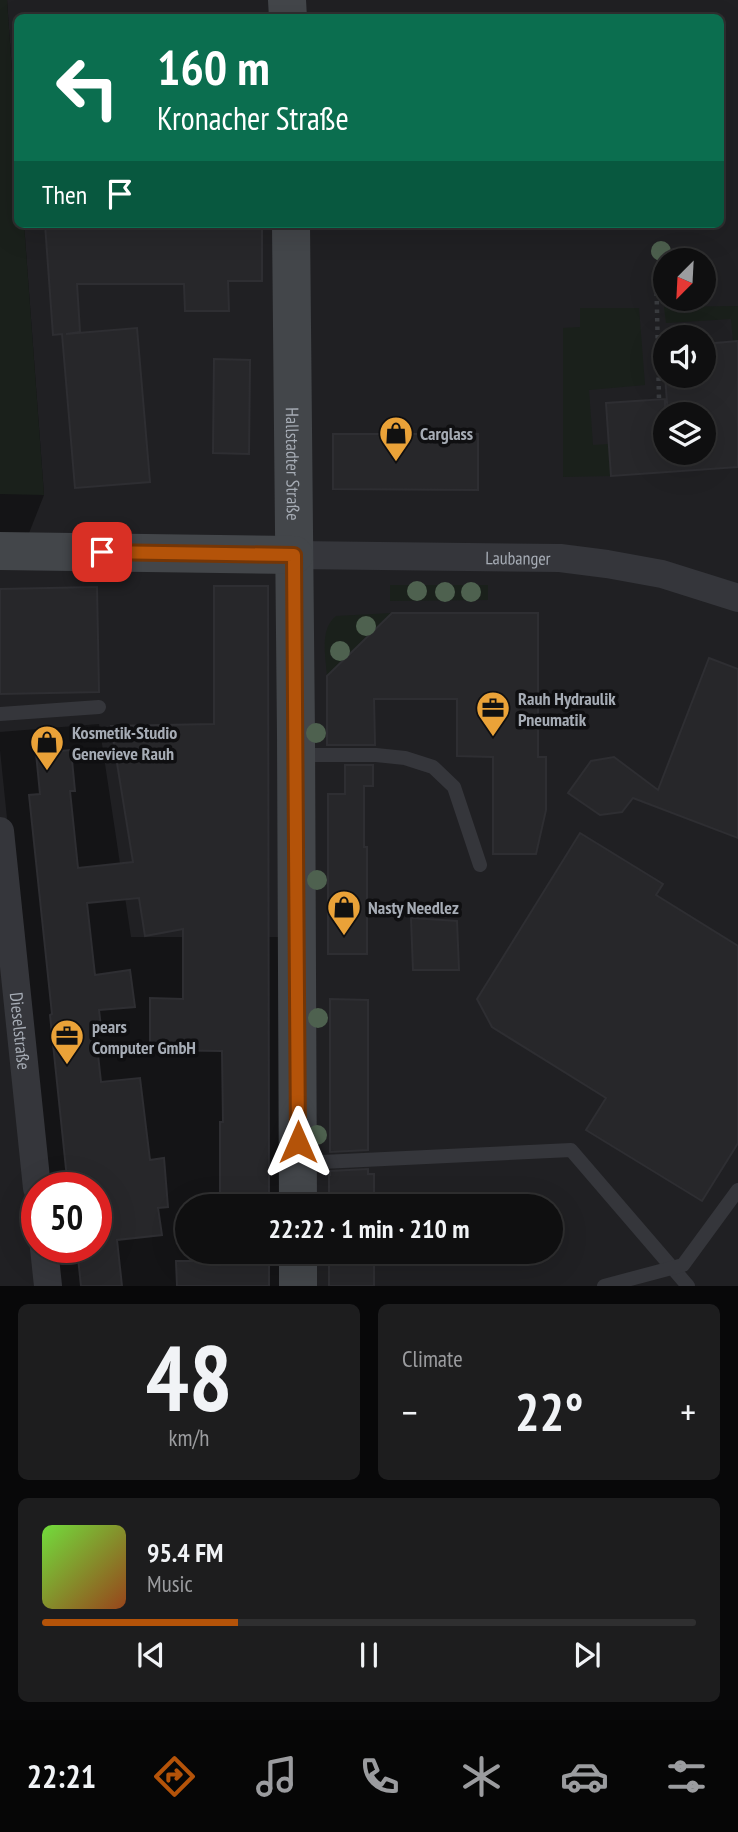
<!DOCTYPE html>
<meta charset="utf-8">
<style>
body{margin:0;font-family:"PT Sans Narrow",sans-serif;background:#1d1d1e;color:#f1f3f6;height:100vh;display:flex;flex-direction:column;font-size:26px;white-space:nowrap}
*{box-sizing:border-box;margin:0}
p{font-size:23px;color:#9b9c9f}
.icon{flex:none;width:38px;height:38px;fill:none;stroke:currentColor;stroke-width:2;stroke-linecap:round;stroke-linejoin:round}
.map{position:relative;height:1286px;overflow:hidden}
.details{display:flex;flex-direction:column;gap:18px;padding:18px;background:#080809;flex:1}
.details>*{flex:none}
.guide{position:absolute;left:14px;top:14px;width:710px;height:214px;border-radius:10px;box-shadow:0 7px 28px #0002,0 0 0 2px #2f2f30;background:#0b6e4f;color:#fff;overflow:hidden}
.needle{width:46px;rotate:204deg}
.buttons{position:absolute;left:653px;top:248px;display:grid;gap:14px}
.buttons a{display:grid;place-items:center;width:63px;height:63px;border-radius:50%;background:#0f0f10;box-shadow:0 7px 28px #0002,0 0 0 2px #2f2f30;font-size:35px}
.speed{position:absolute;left:21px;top:1172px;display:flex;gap:14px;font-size:35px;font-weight:700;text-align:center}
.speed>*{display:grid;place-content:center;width:91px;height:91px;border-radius:50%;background:#0f0f10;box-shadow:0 7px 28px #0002,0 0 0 2px #2f2f30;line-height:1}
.speed .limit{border:10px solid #d22;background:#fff;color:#111}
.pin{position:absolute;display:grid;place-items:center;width:60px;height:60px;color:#fff;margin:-30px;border-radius:14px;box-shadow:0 4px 10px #0006}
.me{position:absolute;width:77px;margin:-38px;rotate:0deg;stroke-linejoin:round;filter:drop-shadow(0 0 5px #0008)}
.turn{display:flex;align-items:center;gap:24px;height:147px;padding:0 28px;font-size:32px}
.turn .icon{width:91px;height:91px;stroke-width:2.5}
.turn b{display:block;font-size:49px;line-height:60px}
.then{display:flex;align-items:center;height:66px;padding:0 28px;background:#0003;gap:14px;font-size:26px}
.big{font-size:52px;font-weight:600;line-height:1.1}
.details .card{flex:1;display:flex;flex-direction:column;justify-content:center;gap:10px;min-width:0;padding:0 24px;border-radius:10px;background:#1d1d1e}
.details .dial{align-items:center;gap:0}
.dial b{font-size:91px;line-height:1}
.song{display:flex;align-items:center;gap:21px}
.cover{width:84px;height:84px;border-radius:10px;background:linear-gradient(135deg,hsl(100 70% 55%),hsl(20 70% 35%))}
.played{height:7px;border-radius:4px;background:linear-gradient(90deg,#b45309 30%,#2f2f30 30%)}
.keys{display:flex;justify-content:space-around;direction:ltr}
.heat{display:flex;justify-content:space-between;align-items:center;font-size:38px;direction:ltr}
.details .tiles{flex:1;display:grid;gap:18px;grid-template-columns:1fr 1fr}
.card:last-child{grid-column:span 2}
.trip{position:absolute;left:175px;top:1194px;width:388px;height:70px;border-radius:35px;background:#0f0f10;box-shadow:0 7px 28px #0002,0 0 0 2px #2f2f30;font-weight:600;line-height:70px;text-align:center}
.tab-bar{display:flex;height:112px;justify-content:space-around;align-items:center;background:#060606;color:#9b9c9f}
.tab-bar .icon{width:49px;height:49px}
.tab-bar .current{color:#b45309}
.tab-bar b{font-size:32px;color:#f1f3f6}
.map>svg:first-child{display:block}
.built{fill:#202023;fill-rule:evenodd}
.green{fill:#1a201b}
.building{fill:#27272a;stroke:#2e2e32;stroke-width:2}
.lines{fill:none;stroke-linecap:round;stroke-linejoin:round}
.path{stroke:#3b3d41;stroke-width:4.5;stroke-dasharray:3.5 5;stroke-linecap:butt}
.lane{stroke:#35363b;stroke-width:14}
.street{stroke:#35363b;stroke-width:28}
.secondary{stroke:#43464a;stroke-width:38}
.tree{fill:#4e614f}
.route-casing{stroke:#753606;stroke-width:18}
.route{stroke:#b45309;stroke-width:12}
.labels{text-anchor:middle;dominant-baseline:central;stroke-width:7;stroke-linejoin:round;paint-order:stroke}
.poi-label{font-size:18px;font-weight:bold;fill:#a6acb5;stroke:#0f0f11;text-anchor:start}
.street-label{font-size:18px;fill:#a6acb5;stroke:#0f0f11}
</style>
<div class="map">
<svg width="738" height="1286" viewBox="0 0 738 1286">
<rect width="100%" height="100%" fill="#141416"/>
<g class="built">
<path d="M7,0H738V1286H312V1251H551V1206H312L310,937H131L99,724L0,732V565L20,556L44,495L24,224H721V18H18L17,143ZM665,261H704V299H665ZM665,338H704V376H665ZM665,415H704V453H665Z"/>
<polygon points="0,750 45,1188 37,1188 37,1248 55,1286 0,1286"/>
</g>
<g class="green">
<polygon points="0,0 7,0 17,143 18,224 24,224 44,495 0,494"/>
<polygon points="738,306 738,341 733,341 731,319 666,323 664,307"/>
<polygon points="580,308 639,308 645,385 589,390 593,445 609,444 611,476 563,477 563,328 580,327"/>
<polygon points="390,585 488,585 488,600 390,601"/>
<path d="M392,613L327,676C326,656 319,630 336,616Z"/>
</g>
<g class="building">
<polygon points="45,224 262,224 262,281 228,281 229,311 185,311 184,284 77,284 80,332 66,334 137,328 150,482 75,488 62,334 53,335"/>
<polygon points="738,341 738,467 611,476 606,403 665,399 665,453 704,453 704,415 668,415 665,376 704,376 704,344"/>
<polygon points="214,359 250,360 249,454 213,453"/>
<polygon points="333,434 478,434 478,490 333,489"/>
<polygon points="214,586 268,586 269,1206 220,1206 220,1122 223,1122 222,1051 150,1050 150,998 183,999 183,929 145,936 139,898 87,903 95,975 130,970 135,1007 99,1010 101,1027 95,1027 101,1082 140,1078 150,1160 164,1158 168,1207 158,1208 162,1235 117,1240 122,1286 81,1286 77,1248 96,1248 96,1188 68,1188 50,1015 52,1014 29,795 40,794 36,753 71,750 75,791 70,791 78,868 133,862 111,726 214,724"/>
<polygon points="97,587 99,692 0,694 0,589"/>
<polygon points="392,613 538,613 538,757 546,757 546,810 536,854 493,854 493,757 457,756 457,699 374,699 375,745 327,745 327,676"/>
<polygon points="709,658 738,669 738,838 633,798 622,812 600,815 568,793 591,761 614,757 658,790"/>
<polygon points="345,765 373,765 373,786 364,786 364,847 367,847 367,954 328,954 328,794 345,794"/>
<polygon points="580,833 663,884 656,895 738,946 738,1143 702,1201 586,1130 606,1098 492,1027 477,999"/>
<polygon points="411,918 457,921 459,970 413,970"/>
<polygon points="330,999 368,1000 368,1150 330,1152"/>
<polygon points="368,1169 368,1174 374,1174 374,1206 329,1206 329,1175 330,1175 330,1171"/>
<polygon points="231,1251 269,1251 269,1286 177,1286 176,1261 207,1261 207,1258 231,1258"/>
<rect x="329" y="1251" width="45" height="35"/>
</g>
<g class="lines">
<polyline class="path" points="656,267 659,399"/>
<g class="lane">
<polyline points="0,714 99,707"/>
<polyline points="299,755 376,755 405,758 433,767 454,787 480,865"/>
<polyline points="301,1163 571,1150 688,1286"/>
<polyline points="604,1286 683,1265 738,1190"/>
</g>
<g class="street">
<path id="s1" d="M294,555L560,558L607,564L662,574L738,598"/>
<path id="s2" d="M0,831L37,1188"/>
<polyline points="44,1248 48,1286"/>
</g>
<g class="secondary">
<polyline points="287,0 288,18"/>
<path id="s3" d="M291,224L296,735L298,1206"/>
<polyline points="0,551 294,555"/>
<polyline points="298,1286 298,1251"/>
</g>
</g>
<g class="tree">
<circle cx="661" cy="251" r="10"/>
<circle cx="417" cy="591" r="10"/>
<circle cx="445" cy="592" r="10"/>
<circle cx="471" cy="592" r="10"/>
<circle cx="366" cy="626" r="10"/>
<circle cx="340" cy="651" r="10"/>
<circle cx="316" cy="733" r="10"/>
<circle cx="317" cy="880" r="10"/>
<circle cx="318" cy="1018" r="10"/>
<circle cx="317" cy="1135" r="10"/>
</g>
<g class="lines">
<g class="route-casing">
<polyline id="route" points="102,552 294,555 298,1142"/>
</g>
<use href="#route" class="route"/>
</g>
<defs>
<g id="shop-pin" transform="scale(1.75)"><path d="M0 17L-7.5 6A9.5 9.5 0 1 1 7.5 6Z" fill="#eaa238" stroke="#0f0f11"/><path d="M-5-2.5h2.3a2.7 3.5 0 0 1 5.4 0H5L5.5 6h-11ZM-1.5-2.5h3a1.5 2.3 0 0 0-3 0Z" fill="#111"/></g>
<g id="office-pin" transform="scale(1.75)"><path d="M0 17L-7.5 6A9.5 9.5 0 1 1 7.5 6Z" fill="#eaa238" stroke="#0f0f11"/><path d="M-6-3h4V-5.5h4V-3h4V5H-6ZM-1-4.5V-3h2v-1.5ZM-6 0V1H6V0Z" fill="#111"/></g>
</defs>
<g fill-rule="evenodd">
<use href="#shop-pin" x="396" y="433"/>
<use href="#office-pin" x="493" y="708"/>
<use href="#shop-pin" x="47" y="742"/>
<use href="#shop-pin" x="344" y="907"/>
<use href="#office-pin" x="67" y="1036"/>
</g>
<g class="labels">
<g class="poi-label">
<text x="420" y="433">Carglass</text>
<text x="518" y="698">Rauh Hydraulik<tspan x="518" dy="21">Pneumatik</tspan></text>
<text x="72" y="732">Kosmetik-Studio<tspan x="72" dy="21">Genevieve Rauh</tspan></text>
<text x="368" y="907">Nasty Needlez</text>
<text x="92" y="1026">pears<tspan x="92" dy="21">Computer GmbH</tspan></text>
</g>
<g class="street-label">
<text stroke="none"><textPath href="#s3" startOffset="240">Hallstadter Straße</textPath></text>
<text stroke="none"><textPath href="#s1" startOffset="224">Laubanger</textPath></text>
<text stroke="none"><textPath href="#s2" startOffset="201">Dieselstraße</textPath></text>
</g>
</g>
</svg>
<div class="buttons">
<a><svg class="needle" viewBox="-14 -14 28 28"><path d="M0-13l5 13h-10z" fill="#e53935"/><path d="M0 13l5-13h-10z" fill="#9b9c9f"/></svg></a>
<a><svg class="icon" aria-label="sound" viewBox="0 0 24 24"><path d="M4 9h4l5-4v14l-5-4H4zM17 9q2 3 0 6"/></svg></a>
<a><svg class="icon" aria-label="layers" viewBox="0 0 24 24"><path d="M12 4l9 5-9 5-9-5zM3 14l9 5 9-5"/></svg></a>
</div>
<div class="speed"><div class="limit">50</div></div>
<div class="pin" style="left:102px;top:552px;background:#d93025"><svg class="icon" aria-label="arrive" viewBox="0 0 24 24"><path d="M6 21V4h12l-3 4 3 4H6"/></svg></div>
<svg class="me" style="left:298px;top:1142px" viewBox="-20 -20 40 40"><path d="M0-17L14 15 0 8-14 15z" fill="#b45309" stroke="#fff" stroke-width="4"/></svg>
<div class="trip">22:22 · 1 min · 210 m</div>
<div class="guide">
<div class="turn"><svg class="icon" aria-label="left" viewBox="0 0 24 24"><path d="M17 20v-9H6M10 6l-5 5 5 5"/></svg><div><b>160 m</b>Kronacher Straße</div></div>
<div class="then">Then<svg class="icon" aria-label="arrive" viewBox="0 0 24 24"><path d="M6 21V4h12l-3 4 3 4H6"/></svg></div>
</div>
</div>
<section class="details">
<div class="tiles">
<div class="card dial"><b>48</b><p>km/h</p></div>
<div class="card"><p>Climate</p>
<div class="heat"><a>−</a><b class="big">22°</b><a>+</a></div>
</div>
<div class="card">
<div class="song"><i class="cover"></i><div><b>95.4 FM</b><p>Music</p></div></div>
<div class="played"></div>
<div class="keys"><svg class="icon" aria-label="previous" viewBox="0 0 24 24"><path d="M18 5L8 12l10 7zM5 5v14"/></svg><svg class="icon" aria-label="pause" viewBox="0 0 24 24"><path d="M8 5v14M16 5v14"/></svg><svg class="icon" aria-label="next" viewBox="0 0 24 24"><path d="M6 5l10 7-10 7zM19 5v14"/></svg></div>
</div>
</div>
</section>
<nav class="tab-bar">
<b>22:21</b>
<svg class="icon current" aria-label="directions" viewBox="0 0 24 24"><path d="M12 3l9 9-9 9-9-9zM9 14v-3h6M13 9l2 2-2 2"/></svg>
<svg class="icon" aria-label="music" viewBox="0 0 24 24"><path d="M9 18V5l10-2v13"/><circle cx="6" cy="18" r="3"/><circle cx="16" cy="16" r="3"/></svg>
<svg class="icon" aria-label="phone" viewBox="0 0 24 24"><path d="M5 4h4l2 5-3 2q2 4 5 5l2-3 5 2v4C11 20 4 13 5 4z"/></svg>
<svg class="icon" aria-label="climate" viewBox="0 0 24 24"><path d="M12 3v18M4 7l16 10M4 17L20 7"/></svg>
<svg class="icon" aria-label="car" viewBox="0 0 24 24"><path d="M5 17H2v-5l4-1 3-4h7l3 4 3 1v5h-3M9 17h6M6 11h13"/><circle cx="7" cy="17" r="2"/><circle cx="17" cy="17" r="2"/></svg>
<svg class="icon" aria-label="filters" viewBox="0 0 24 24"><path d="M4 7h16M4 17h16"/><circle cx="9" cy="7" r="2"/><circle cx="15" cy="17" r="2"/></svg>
</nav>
